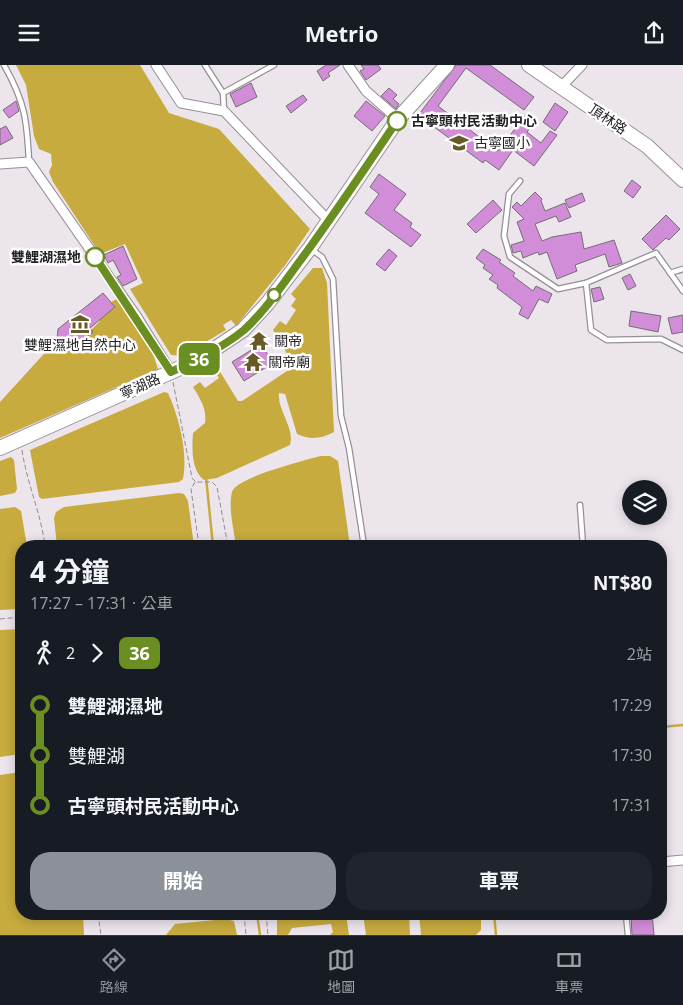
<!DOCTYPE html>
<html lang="zh-TW">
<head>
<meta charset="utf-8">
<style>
  :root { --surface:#171b24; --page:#20242c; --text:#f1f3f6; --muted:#9ea1a6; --line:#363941; --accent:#8c9099 }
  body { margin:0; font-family:"Open Sans","Noto Sans TC",sans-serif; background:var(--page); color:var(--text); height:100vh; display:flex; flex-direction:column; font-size:19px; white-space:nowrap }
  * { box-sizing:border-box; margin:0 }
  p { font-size:16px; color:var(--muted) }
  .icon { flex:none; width:28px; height:28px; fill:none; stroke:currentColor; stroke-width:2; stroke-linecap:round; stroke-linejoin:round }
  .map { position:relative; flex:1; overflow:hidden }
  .sheet { position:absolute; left:15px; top:475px; width:652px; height:380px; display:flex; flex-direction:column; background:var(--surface); border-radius:20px; box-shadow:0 2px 12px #0003 }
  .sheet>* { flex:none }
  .badge { padding:0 10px; border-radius:8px; font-size:18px; line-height:32px }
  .tools { position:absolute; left:622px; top:415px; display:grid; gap:10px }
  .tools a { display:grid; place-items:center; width:45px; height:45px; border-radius:50%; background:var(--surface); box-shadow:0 2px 12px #0003; font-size:25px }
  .map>.badge { position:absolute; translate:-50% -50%; box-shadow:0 0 0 2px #fff }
  .legs { display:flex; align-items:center; gap:8px; height:55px; padding:0 15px; font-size:16px }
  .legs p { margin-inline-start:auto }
  .head { display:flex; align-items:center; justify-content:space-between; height:85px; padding:0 15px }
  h1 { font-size:28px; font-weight:700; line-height:38px }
  .cta { display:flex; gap:10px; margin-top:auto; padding:10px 15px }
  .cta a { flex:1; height:58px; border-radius:20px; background:var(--accent); color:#fff; font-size:20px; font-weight:700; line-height:58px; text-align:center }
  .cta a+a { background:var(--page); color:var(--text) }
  ul { padding:0 15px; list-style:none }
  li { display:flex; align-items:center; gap:18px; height:50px; font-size:19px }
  li i { display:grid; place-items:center; width:8px; height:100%; margin:0 6px; background:currentColor }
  li i::after { content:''; width:12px; height:12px; margin:-6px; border:4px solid; border-radius:50%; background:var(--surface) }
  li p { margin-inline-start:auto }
  li:first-child i { background:linear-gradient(#0000 50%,currentColor 0) }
  li:last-child i { background:linear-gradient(currentColor 50%,#0000 0) }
  header { display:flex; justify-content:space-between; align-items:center; height:65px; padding:0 15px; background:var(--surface); font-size:22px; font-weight:700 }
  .dock { display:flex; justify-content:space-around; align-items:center; height:70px; border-top:1px solid var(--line); background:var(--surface); font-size:14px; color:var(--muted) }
  .dock a { display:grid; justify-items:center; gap:2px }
  .dock .selected { color:var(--accent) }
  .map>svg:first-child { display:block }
  .water { fill:#c7ab3e }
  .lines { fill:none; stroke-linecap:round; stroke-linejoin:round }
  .stream { stroke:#c7ab3e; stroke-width:2.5 }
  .building { fill:#d28dd8; stroke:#736e73 }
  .service-casing { stroke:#969096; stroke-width:7 }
  .minor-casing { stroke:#969096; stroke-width:11 }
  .secondary-casing { stroke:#969096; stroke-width:16 }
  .path { stroke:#918d91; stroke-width:1; stroke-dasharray:5 2.5; stroke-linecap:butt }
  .service { stroke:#fff; stroke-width:4.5 }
  .minor { stroke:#fff; stroke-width:9 }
  .secondary { stroke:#fff; stroke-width:14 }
  .line-1-casing { stroke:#fff; stroke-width:11 }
  .line-1 { stroke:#6b8e23; stroke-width:8 }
  .stop-1-dot { fill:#fff; stroke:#6b8e23; stroke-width:2.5 }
  .labels { text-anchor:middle; stroke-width:5; stroke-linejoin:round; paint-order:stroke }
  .street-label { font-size:14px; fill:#242224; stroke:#fff }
  .stop-label { font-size:14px; font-weight:bold; fill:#242224; stroke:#fff; text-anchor:start }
  .poi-label { font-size:14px; fill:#242224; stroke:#fff; text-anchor:start }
</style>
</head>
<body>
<header><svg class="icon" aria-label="menu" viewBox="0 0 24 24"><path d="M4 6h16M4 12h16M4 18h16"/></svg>Metrio<svg class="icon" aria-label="share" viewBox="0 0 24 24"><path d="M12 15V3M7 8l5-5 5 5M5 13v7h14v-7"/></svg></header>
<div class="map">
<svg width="683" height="870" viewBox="0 0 683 870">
  <rect width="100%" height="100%" fill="#ece5ec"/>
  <g class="water">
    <polygon points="16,0 140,0 169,48 219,64 310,164 286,199 236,261 231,255 223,260 226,265 182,291 171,290 130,224 143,218 125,179 100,189 53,117 49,107 52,100 51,89 39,84 34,71 26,20"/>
    <path d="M313,203H322L327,218L334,367C321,374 310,375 297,369L285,329L279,328C277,346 295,362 290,380L217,413L204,415C191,405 192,383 193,368L205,358C207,343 200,334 193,322L200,317L205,323L219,313L215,307L219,305L238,336H242L290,304L293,299L273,265L280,256L286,260L296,245L291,241L296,234L291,229Z"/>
    <polygon points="117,234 153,289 158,304 0,373 0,337 53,279 56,277 56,284 76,286 77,279 100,256 99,254 114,241 111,237"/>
    <path d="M164,327L168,328C179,352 188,388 183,414L179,417L42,434L39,432L30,385Z"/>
    <path d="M320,391H330L338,396L350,481H236C234,465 228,443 232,427C236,412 304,396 320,391Z"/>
    <polygon points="11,392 14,395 17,424 15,428 0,431 0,396"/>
    <polygon points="179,428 184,429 188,436 194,481 57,481 54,453 56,447 64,442"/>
    <polygon points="15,442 21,446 27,481 21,481 21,544 0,545 0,444"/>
    <polygon points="21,564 21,689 0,692 0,565"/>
    <polygon points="21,707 21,849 83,849 84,870 0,870 0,710"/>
    <polygon points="277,849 346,849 349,870 330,870 333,867 331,859 292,863 288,870 277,870"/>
    <polygon points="363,849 409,849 410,870 366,870"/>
    <polygon points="419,849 481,849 481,865 476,870 421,870"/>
    <polygon points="225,854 234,856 237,870 166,870 175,859"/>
  </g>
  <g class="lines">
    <g class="stream">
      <polyline points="206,412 213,481"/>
      <polyline points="661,662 683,660"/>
      <polyline points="257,849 260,870"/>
      <polyline points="494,849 496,870"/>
    </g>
  </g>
  <g class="building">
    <polygon points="326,0 340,0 328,8 330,11 323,16 317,6"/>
    <polygon points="361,0 378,0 381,4 366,15 360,6 364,4"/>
    <polygon points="456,0 490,0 534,32 524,45 466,3 438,41 498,86 527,48 536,55 527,67 541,78 550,66 557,70 534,101 513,85 499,105 485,95 483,98 430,59 432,56 420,48"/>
    <polygon points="251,18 257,32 236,42 230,29"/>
    <polygon points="389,23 397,30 393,34 399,39 396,44 381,31"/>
    <polygon points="303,30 307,35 291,48 286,41"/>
    <polygon points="16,36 19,46 9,53 3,45"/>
    <polygon points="366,36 385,51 372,66 354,51"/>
    <polygon points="555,38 568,47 555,66 543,57"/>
    <polygon points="6,61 13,73 0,80 0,64"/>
    <polygon points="379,109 406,129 394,145 412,158 410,162 421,170 411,182 365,148 379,129 370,122"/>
    <polygon points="632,115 641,122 633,133 624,126"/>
    <polygon points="535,127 542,134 541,136 545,146 565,138 571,152 559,157 556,151 535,159 542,176 552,172 581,167 584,184 614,175 622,198 609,202 605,189 575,200 577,206 557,214 547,187 539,190 538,187 523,193 521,186 513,188 511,180 524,176 517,157 524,154 512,142 517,137 521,141"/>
    <polygon points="582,128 585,136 569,143 565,135"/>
    <polygon points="493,135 502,145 476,168 467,159"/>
    <polygon points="666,150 680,164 669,175 666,173 653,185 642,174"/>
    <polygon points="123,181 137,214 123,221 117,212 121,210 113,195 108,198 104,190"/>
    <polygon points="389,184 397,191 385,206 376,199"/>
    <polygon points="483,184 501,195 499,197 515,208 513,211 533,226 536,221 552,229 548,238 539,234 528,254 519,249 522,242 497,223 498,220 489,214 493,210 483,203 485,200 476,193"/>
    <polygon points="630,209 636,221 628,225 622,213"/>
    <polygon points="600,222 604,234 594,237 591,224"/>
    <polygon points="103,228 115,242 90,263 93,267 77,279 76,286 56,284 58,264"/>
    <polygon points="631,246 661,251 658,267 629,261"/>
    <polygon points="683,250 683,267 672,269 668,253"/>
    <polygon points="261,279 273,298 244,316 232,297"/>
    <polygon points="631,849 652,849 654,870 632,870"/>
  </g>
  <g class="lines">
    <g class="service-casing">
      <g id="service">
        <path d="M4,0C25,37 27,55 29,97"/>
        <polyline points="205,0 223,28 224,46"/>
        <polyline points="223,28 274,0"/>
        <polyline points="520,116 509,129 504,171 510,192 558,224 586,218 591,265 607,275 661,274 683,285"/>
        <polyline points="311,184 322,192 333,214 341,351 349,383 364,481"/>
        <polyline points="670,208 683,204"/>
        <polyline points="586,218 656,188 683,226"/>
        <polyline points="580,440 583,481"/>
        <polyline points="626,849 628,870"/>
      </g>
    </g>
    <g class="minor-casing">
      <g id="minor">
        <polyline points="156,0 181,38 224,46 329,156"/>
        <polyline points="348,0 366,26 398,54"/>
        <polyline points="561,22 582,0"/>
        <polyline points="0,99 29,97 137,252 171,307"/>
        <polyline points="661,797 683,795"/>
      </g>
    </g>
    <g class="secondary-casing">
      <g id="secondary">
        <polyline points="529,0 647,81 683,115"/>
        <polyline points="0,383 198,295 243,265 267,239 310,183 398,54 447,0"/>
      </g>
    </g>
    <g class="path">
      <polyline points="173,317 192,413 196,417 212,417 217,422 228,481"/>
      <path d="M22,385C27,419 41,448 45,481"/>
      <polyline points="195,417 191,424 199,481"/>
      <polyline points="0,554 21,552"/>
      <polyline points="98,849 101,870"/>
      <polyline points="244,849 246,870"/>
      <polyline points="266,849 268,870"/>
    </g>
    <use href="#service" class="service"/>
    <use href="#minor" class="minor"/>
    <use href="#secondary" class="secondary"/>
  </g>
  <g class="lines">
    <g class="line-1-casing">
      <path id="line-1" d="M95,192L171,307C196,295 222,283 244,265C264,247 281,222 297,200C332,153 364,105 397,56"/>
    </g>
    <use href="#line-1" class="line-1"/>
  </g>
  <defs>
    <g id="school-bare" transform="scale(1.5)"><path d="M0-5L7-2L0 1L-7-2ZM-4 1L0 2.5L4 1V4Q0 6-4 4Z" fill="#675a27" stroke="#fff" stroke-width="2.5" paint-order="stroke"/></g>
    <g id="museum-bare" transform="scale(1.5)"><path d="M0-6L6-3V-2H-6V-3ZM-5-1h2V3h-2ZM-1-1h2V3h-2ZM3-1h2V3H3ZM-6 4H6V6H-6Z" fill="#675a27" stroke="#fff" stroke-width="2.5" paint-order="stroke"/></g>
    <g id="temple-bare" transform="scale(1.5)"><path d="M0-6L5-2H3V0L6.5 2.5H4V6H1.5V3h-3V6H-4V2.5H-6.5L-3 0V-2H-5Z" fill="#675a27" stroke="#fff" stroke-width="2.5" paint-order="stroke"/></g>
  </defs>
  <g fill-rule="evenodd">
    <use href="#school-bare" x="459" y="78"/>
    <use href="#museum-bare" x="80" y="259"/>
    <use href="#temple-bare" x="259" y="276"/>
    <use href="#temple-bare" x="253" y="297"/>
  </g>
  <g class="stop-1-dot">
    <circle cx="397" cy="56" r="9"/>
    <circle cx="95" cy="192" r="9"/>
    <circle cx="274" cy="230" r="6"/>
  </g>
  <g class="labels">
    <g class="street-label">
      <text transform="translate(608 54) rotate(34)" y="5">頂林路</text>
      <text transform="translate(140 321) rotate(-24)" y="5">寧湖路</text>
    </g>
    <g class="stop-label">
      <text x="411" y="61">古寧頭村民活動中心</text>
      <text x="81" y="197" text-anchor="end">雙鯉湖濕地</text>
    </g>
    <g class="poi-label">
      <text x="474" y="83">古寧國小</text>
      <text x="274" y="281">關帝</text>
      <text x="80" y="285" text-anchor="middle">雙鯉濕地自然中心</text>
      <text x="268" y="302">關帝廟</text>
    </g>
  </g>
</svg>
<div class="tools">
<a><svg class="icon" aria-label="layers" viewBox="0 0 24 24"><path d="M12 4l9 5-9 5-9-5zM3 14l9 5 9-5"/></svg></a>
</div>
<b class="badge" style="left:199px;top:294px;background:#6b8e23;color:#fff">36</b>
<section class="sheet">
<div class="head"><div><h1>4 分鐘</h1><p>17:27 – 17:31 · 公車</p></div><b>NT$80</b></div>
<div class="legs"><svg class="icon" aria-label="walk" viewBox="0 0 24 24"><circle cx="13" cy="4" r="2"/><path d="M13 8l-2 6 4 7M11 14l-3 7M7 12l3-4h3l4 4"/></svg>2<svg class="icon" aria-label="forward" viewBox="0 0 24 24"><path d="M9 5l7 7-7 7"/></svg><b class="badge" style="background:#6b8e23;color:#fff">36</b><p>2站</p></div>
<ul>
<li><i style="color:#6b8e23"></i><b>雙鯉湖濕地</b><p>17:29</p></li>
<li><i style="color:#6b8e23"></i><span>雙鯉湖</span><p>17:30</p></li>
<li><i style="color:#6b8e23"></i><b>古寧頭村民活動中心</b><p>17:31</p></li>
</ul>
<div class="cta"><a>開始</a><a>車票</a></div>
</section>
</div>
<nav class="dock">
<a class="selected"><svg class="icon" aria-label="directions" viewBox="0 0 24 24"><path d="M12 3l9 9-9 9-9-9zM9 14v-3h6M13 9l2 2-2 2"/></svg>路線</a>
<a><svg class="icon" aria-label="map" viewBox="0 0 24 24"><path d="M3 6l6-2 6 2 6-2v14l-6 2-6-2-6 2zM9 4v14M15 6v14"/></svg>地圖</a>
<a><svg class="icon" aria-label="tickets" viewBox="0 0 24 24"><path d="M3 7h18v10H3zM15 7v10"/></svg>車票</a>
</nav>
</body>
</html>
